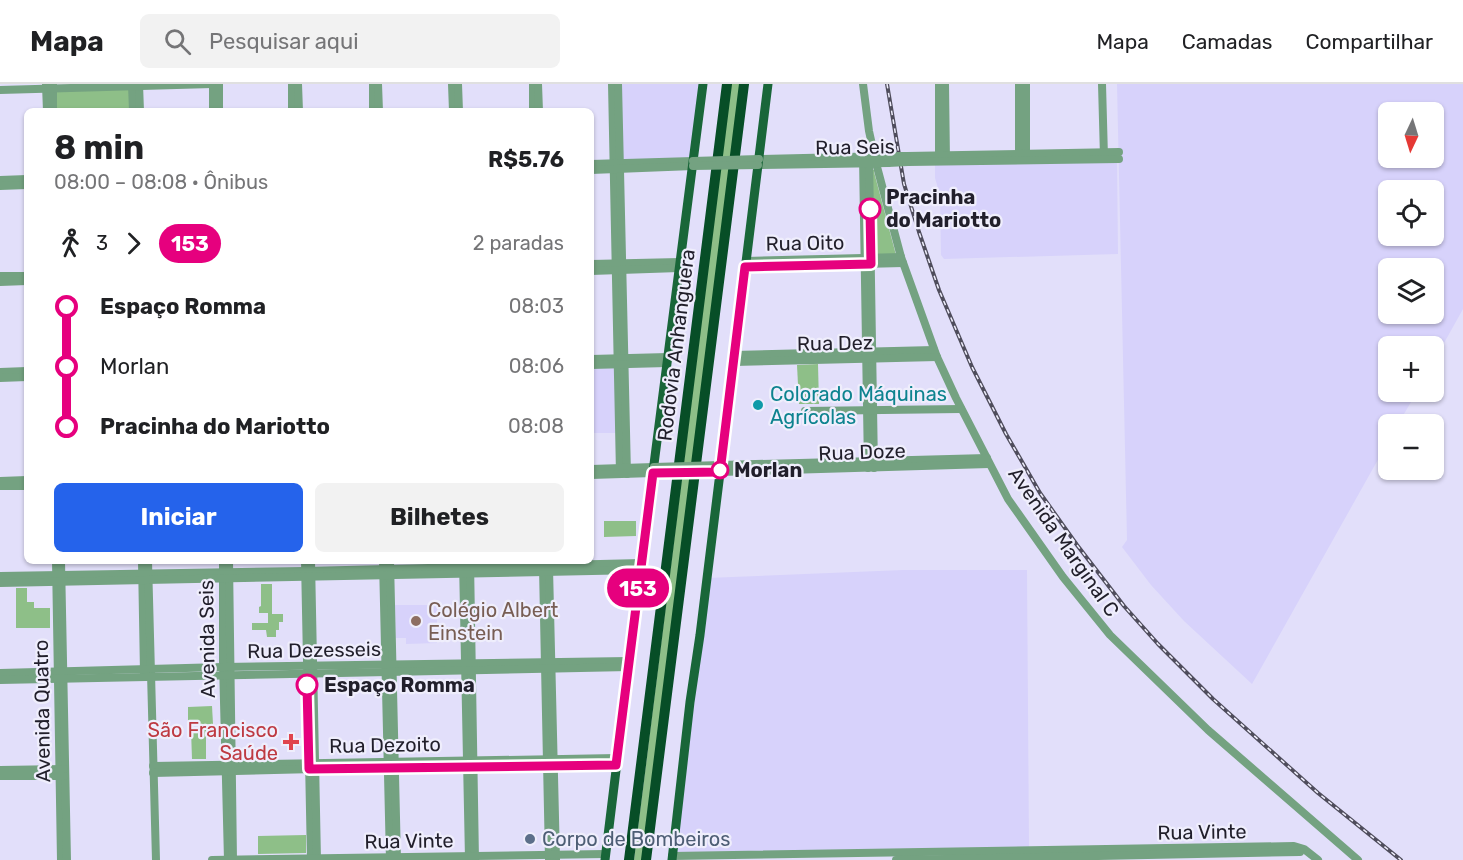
<!DOCTYPE html>
<html lang="pt">
<head>
<meta charset="utf-8">
<style>
  :root { --surface:#fff; --page:#f2f2f2; --text:#202124; --muted:#757577; --line:#e0e0e0; --accent:#2563eb }
  body { margin:0; font-family:Rubik,sans-serif; background:var(--page); color:var(--text); height:100vh; display:flex; flex-direction:column; font-size:22px; white-space:nowrap }
  * { box-sizing:border-box; margin:0 }
  p { font-size:20px; color:var(--muted) }
  .icon { flex:none; width:33px; height:33px; fill:none; stroke:currentColor; stroke-width:2; stroke-linecap:round; stroke-linejoin:round }
  .map { position:relative; flex:1; overflow:hidden }
  .side { position:absolute; left:24px; top:24px; width:570px; height:456px; display:flex; flex-direction:column; background:var(--surface); border-radius:9px; box-shadow:0 2px 4px #0004 }
  .side>* { flex:none }
  .badge { padding:0 12px; border-radius:20px; font-size:21px; line-height:39px }
  .needle { width:39px; rotate:184deg }
  .controls { position:absolute; left:1378px; top:18px; display:grid; gap:12px }
  .controls a { display:grid; place-items:center; width:66px; height:66px; border-radius:9px; background:var(--surface); box-shadow:0 2px 4px #0004; font-size:30px }
  .map>.badge { position:absolute; translate:-50% -50%; box-shadow:0 0 0 3px #fff }
  .legs { display:flex; align-items:center; gap:9px; height:66px; padding:0 30px; font-size:20px }
  .legs p { margin-inline-start:auto }
  .overview { display:flex; align-items:center; justify-content:space-between; height:102px; padding:0 30px }
  h1 { font-size:33px; font-weight:700; line-height:45px }
  .button { display:flex; gap:12px; margin-top:auto; padding:12px 30px }
  .button a { flex:1; height:69px; border-radius:9px; background:var(--accent); color:#fff; font-size:24px; font-weight:700; line-height:69px; text-align:center }
  .button a+a { background:var(--page); color:var(--text) }
  ul { padding:0 30px; list-style:none }
  li { display:flex; align-items:center; gap:21px; height:60px; font-size:22px }
  li i { display:grid; place-items:center; width:9px; height:100%; margin:0 8px; background:currentColor }
  li i::after { content:''; width:15px; height:15px; margin:-8px; border:4px solid; border-radius:50%; background:var(--surface) }
  li p { margin-inline-start:auto }
  li:first-child i { background:linear-gradient(#0000 50%,currentColor 0) }
  li:last-child i { background:linear-gradient(currentColor 50%,#0000 0) }
  header { display:flex; align-items:center; gap:36px; box-sizing:border-box; height:84px; padding:0 30px; background:var(--surface); border-bottom:2px solid var(--line) }
  header strong { font-size:28px }
  nav { display:flex; gap:33px; margin-inline-start:auto; font-size:21px }
  .search { width:420px; height:54px; background:var(--page); display:flex; align-items:center; gap:15px; box-sizing:border-box; padding:0 21px; border-radius:9px; color:var(--muted); font-size:22px }
  .map>svg:first-child { display:block }
  .built { fill:#d7d2fb; fill-rule:evenodd }
  .green { fill:#8ebf88 }
  .lines { fill:none; stroke-linecap:round; stroke-linejoin:round }
  .minor { stroke:#74a281; stroke-width:8 }
  .major { stroke:#196639; stroke-width:9 }
  .highway { stroke:#074e27; stroke-width:10 }
  .rail-casing { stroke:#4f4d5c; stroke-width:4 }
  .rail { stroke:#efeefc; stroke-width:1.5; stroke-dasharray:4.5; stroke-linecap:butt }
  .minor-bridge { stroke:#74a281; stroke-width:8 }
  .line-1-casing { stroke:#fff; stroke-width:14 }
  .line-1 { stroke:#e6007e; stroke-width:9 }
  .stop-1-dot { fill:#fff; stroke:#e6007e; stroke-width:3 }
  .culture-dot { fill:#0f9aa8; stroke:#efeefc; stroke-width:2 }
  .education-dot { fill:#8d6e63; stroke:#efeefc; stroke-width:2 }
  .health-dot { fill:#e0444e; stroke:#efeefc; stroke-width:2 }
  .service-dot { fill:#5c6f8a; stroke:#efeefc; stroke-width:2 }
  .labels { text-anchor:middle; stroke-width:4.5; stroke-linejoin:round; paint-order:stroke }
  .street-label { font-size:20px; fill:#211f2b; stroke:#efeefc }
  .stop-label { font-size:20px; font-weight:bold; fill:#211f2b; stroke:#efeefc; text-anchor:start }
  .culture-label { font-size:20px; fill:#0d838f; stroke:#efeefc; text-anchor:start }
  .education-label { font-size:20px; fill:#785e54; stroke:#efeefc; text-anchor:start }
  .health-label { font-size:20px; fill:#be3a42; stroke:#efeefc; text-anchor:end }
  .service-label { font-size:20px; fill:#4e5e75; stroke:#efeefc; text-anchor:start }
</style>
</head>
<body>
<header>
<strong>Mapa</strong>
<div class="search"><svg class="icon" aria-label="search" viewBox="0 0 24 24"><circle cx="10" cy="10" r="6"/><path d="M15 15l6 6"/></svg>Pesquisar aqui</div>
<nav><a>Mapa</a><a>Camadas</a><a>Compartilhar</a></nav>
</header>
<div class="map">
<svg width="1463" height="776" viewBox="0 0 1463 776">
  <rect width="100%" height="100%" fill="#e2dffa"/>
  <g class="built">
    <polygon points="619,0 703,0 693,77 620,79"/>
    <path d="M1117,0H1463V225L1434,277V262H1389V308H1417L1398,340H1389V356L1252,600L1184,537L1151,501L1122,463L1127,456ZM1389,28H1434V74H1389ZM1389,106H1434V152H1389ZM1389,184H1434V230H1389Z"/>
    <polygon points="1117,75 1118,170 944,175 941,171 940,111 935,94 935,78"/>
    <polygon points="618,280 619,349 591,349 591,281"/>
    <polygon points="903,486 1027,486 1029,764 673,771 707,494"/>
    <polygon points="395,521 437,521 437,559 406,560 406,554 396,554"/>
  </g>
  <g class="green">
    <polygon points="731,0 740,0 643,776 634,776"/>
    <polygon points="132,2 133,27 53,27 53,5"/>
    <polygon points="872,86 874,86 874,88 896,171 872,172"/>
    <polygon points="818,280 819,320 799,320 797,281"/>
    <polygon points="604,437 636,437 636,452 604,453"/>
    <polygon points="261,500 272,500 272,530 283,530 283,538 279,538 279,546 276,546 276,553 267,553 266,546 252,546 252,539 268,539 268,529 259,529 259,523 261,522"/>
    <polygon points="16,504 27,504 27,518 34,518 34,524 50,524 50,544 16,544"/>
    <polygon points="212,622 213,640 188,641 188,623"/>
    <polygon points="206,645 206,675 192,675 191,646"/>
    <polygon points="306,751 306,769 258,770 258,752"/>
  </g>
  <g class="lines">
    <g class="minor">
      <polyline points="132,0 133,27"/>
      <polyline points="139,0 140,27"/>
      <polyline points="213,0 213,27"/>
      <polyline points="219,0 219,27"/>
      <polyline points="292,0 292,27"/>
      <polyline points="298,0 299,27"/>
      <polyline points="373,0 373,27"/>
      <polyline points="378,0 379,27"/>
      <polyline points="452,0 453,27"/>
      <polyline points="458,0 459,27"/>
      <polyline points="533,0 533,27"/>
      <polyline points="538,0 539,27"/>
      <polyline points="612,0 620,390"/>
      <polyline points="618,0 627,390"/>
      <polyline points="863,0 869,47 876,79 901,173 937,273 956,314 1008,415 1063,493 1110,551 1208,646 1358,776"/>
      <polyline points="945,0 946,76"/>
      <polyline points="1019,0 1019,73"/>
      <polyline points="1026,0 1026,75"/>
      <polyline points="1102,0 1104,73"/>
      <polyline points="46,1 47,27"/>
      <polyline points="53,1 53,27"/>
      <polyline points="0,6 212,0"/>
      <polyline points="907,72 1119,68"/>
      <polyline points="863,73 868,384"/>
      <polyline points="869,73 874,384"/>
      <polyline points="759,75 887,72"/>
      <polyline points="939,76 939,0"/>
      <polyline points="908,78 1119,75"/>
      <polyline points="591,80 693,77"/>
      <polyline points="758,81 888,79"/>
      <polyline points="591,86 693,82"/>
      <polyline points="0,96 27,95"/>
      <polyline points="0,102 27,101"/>
      <polyline points="746,177 901,173"/>
      <polyline points="591,180 680,178"/>
      <polyline points="745,183 903,179"/>
      <polyline points="591,187 679,184"/>
      <polyline points="0,192 27,192"/>
      <polyline points="0,198 27,197"/>
      <polyline points="734,271 934,266"/>
      <polyline points="591,275 668,273"/>
      <polyline points="734,278 937,273"/>
      <polyline points="591,281 667,279"/>
      <polyline points="0,288 27,287"/>
      <polyline points="0,294 27,293"/>
      <polyline points="805,327 961,325"/>
      <polyline points="721,381 987,374"/>
      <polyline points="591,385 654,383"/>
      <polyline points="720,388 989,380"/>
      <polyline points="591,391 653,389"/>
      <polyline points="0,397 27,396"/>
      <polyline points="0,402 27,402"/>
      <polyline points="56,477 61,776"/>
      <polyline points="61,477 67,776"/>
      <polyline points="142,477 144,589"/>
      <polyline points="148,477 156,776"/>
      <polyline points="223,477 223,578 228,776"/>
      <polyline points="229,477 233,776"/>
      <polyline points="305,477 311,776"/>
      <polyline points="311,477 317,776"/>
      <polyline points="383,477 390,776"/>
      <polyline points="390,477 397,776"/>
      <polyline points="463,477 469,775"/>
      <polyline points="470,477 475,776"/>
      <polyline points="543,484 549,775"/>
      <polyline points="549,484 556,775"/>
      <polyline points="0,492 305,487 641,479"/>
      <polyline points="0,499 640,486"/>
      <polyline points="0,589 223,583 629,577"/>
      <polyline points="0,596 629,583"/>
      <polyline points="153,682 617,674"/>
      <polyline points="0,686 64,685"/>
      <polyline points="153,689 315,685 616,681"/>
      <polyline points="0,692 64,692"/>
      <polyline points="672,772 1294,762 1304,765 1318,776"/>
      <polyline points="212,776 605,770"/>
      <polyline points="896,776 1300,768"/>
    </g>
    <g class="major">
      <polyline points="605,776 645,450 703,0"/>
      <polyline points="672,776 690,618 700,551 768,0"/>
    </g>
    <g class="highway">
      <polyline points="629,776 727,0"/>
      <polyline points="646,776 744,0"/>
    </g>
    <g class="rail-casing">
      <polyline id="rail" points="887,0 904,100 919,148 939,206 972,283 1006,350 1040,409 1077,461 1124,522 1158,560 1213,615 1318,709 1401,776"/>
    </g>
    <use href="#rail" class="rail"/>
    <g class="minor-bridge">
      <polyline points="887,72 907,72"/>
      <polyline points="693,77 759,75"/>
      <polyline points="888,79 908,78"/>
      <polyline points="693,82 758,81"/>
      <polyline points="654,383 721,381"/>
      <polyline points="653,389 720,388"/>
    </g>
  </g>
  <g class="lines">
    <g class="line-1-casing">
      <polyline id="line-1" points="307,601 309,685 616,681 653,389 720,388 745,183 871,180 870,125"/>
    </g>
    <use href="#line-1" class="line-1"/>
  </g>
  <g class="stop-1-dot">
    <circle cx="870" cy="125" r="10"/>
    <circle cx="720" cy="386" r="8"/>
    <circle cx="307" cy="601" r="10"/>
  </g>
  <circle class="culture-dot" cx="758" cy="321" r="6"/>
  <circle class="education-dot" cx="416" cy="537" r="6"/>
  <path class="health-dot" d="M288 649h6v6h6v6h-6v6h-6v-6h-6v-6h6z"/>
  <circle class="service-dot" cx="530" cy="755" r="6"/>
  <g class="labels">
    <g class="street-label">
      <text transform="translate(855 63) rotate(-1)" y="7">Rua Seis</text>
      <text transform="translate(805 159) rotate(-1)" y="7">Rua Oito</text>
      <text transform="translate(835 259) rotate(-1)" y="7">Rua Dez</text>
      <text transform="translate(676 261) rotate(-83)" y="7">Rodovia Anhanguera</text>
      <text transform="translate(862 368) rotate(-2)" y="7">Rua Doze</text>
      <text transform="translate(1064 458) rotate(55)" y="7">Avenida Marginal C</text>
      <text transform="translate(207 555) rotate(-91)" y="7">Avenida Seis</text>
      <text transform="translate(314 566) rotate(-1)" y="7">Rua Dezesseis</text>
      <text transform="translate(42 627) rotate(-91)" y="7">Avenida Quatro</text>
      <text transform="translate(385 661) rotate(-1)" y="7">Rua Dezoito</text>
      <text transform="translate(1202 748) rotate(-1)" y="7">Rua Vinte</text>
      <text transform="translate(409 757) rotate(-1)" y="7">Rua Vinte</text>
    </g>
    <g class="stop-label">
      <text x="886" y="120">Pracinha<tspan x="886" dy="23">do Mariotto</tspan></text>
      <text x="734" y="393">Morlan</text>
      <text x="324" y="608">Espaço Romma</text>
    </g>
    <g class="culture-label">
      <text x="770" y="317">Colorado Máquinas<tspan x="770" dy="23">Agrícolas</tspan></text>
    </g>
    <g class="education-label">
      <text x="428" y="533">Colégio Albert<tspan x="428" dy="23">Einstein</tspan></text>
    </g>
    <g class="health-label">
      <text x="278" y="653">São Francisco<tspan x="278" dy="23">Saúde</tspan></text>
    </g>
    <g class="service-label">
      <text x="542" y="762">Corpo de Bombeiros</text>
    </g>
  </g>
</svg>
<div class="controls">
<a><svg class="needle" viewBox="-14 -14 28 28"><path d="M0-13l5 13h-10z" fill="#e53935"/><path d="M0 13l5-13h-10z" fill="#757577"/></svg></a>
<a><svg class="icon" aria-label="locate" viewBox="0 0 24 24"><circle cx="12" cy="12" r="6"/><path d="M12 2v4M12 18v4M2 12h4M18 12h4"/></svg></a>
<a><svg class="icon" aria-label="layers" viewBox="0 0 24 24"><path d="M12 4l9 5-9 5-9-5zM3 14l9 5 9-5"/></svg></a>
<a>+</a>
<a>−</a>
</div>
<b class="badge" style="left:638px;top:504px;background:#e6007e;color:#fff">153</b>
<section class="side">
<div class="overview"><div><h1>8 min</h1><p>08:00 – 08:08 · Ônibus</p></div><b>R$5.76</b></div>
<div class="legs"><svg class="icon" aria-label="walk" viewBox="0 0 24 24"><circle cx="13" cy="4" r="2"/><path d="M13 8l-2 6 4 7M11 14l-3 7M7 12l3-4h3l4 4"/></svg>3<svg class="icon" aria-label="forward" viewBox="0 0 24 24"><path d="M9 5l7 7-7 7"/></svg><b class="badge" style="background:#e6007e;color:#fff">153</b><p>2 paradas</p></div>
<ul>
<li><i style="color:#e6007e"></i><b>Espaço Romma</b><p>08:03</p></li>
<li><i style="color:#e6007e"></i><span>Morlan</span><p>08:06</p></li>
<li><i style="color:#e6007e"></i><b>Pracinha do Mariotto</b><p>08:08</p></li>
</ul>
<div class="button"><a>Iniciar</a><a>Bilhetes</a></div>
</section>
</div>
</body>
</html>
